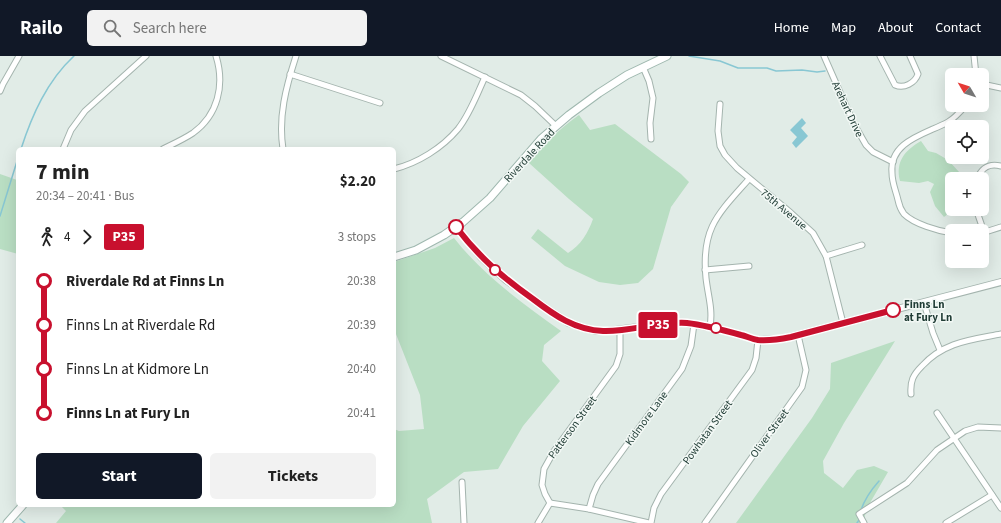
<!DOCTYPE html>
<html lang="en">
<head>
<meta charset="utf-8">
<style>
  :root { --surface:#fff; --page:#f2f2f2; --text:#222; --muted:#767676; --accent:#111827 }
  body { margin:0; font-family:"Source Sans 3",sans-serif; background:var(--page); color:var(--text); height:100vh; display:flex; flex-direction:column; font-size:15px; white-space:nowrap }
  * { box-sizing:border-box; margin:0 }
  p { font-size:13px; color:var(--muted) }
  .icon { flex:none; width:22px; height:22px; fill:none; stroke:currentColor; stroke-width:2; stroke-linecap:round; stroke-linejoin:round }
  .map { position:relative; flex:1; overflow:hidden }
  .details { position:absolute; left:16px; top:91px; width:380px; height:360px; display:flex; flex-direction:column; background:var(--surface); border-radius:6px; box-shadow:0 4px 16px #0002 }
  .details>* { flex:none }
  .badge { padding:0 8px; border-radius:3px; font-size:14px; line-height:26px }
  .needle { width:26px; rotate:309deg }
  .fabs { position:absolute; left:945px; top:12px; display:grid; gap:8px }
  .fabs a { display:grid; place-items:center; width:44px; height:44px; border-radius:6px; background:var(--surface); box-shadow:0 4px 16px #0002; font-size:20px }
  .map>.badge { position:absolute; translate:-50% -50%; box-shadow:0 0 0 2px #fff }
  .legs { display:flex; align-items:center; gap:6px; height:44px; padding:0 20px; font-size:13px }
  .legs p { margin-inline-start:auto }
  .summary { display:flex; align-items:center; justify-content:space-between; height:68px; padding:0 20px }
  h1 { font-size:22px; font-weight:700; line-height:30px }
  .action { display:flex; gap:8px; margin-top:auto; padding:8px 20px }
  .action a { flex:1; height:46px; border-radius:6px; background:var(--accent); color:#fff; font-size:16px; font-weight:700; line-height:46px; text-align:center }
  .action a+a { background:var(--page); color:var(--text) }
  ul { padding:0 20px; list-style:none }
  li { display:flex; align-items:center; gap:14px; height:44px; font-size:15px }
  li i { display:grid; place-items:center; width:6px; height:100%; margin:0 5px; background:currentColor }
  li i::after { content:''; width:10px; height:10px; margin:-5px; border:3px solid; border-radius:50%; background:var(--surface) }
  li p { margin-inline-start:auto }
  li:first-child i { background:linear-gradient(#0000 50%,currentColor 0) }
  li:last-child i { background:linear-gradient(currentColor 50%,#0000 0) }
  header { display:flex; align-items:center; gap:24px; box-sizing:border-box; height:56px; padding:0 20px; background:var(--accent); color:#fff }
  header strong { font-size:19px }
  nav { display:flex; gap:22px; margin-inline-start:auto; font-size:14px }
  .search { width:280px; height:36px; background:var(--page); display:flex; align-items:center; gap:10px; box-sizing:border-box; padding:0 14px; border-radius:6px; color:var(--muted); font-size:15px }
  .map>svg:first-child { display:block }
  .green { fill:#b9dec3 }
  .water { fill:#88c7d3 }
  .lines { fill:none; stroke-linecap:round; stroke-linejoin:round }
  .stream { stroke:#88c7d3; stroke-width:1.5 }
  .minor-casing { stroke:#a4b4ae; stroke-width:7 }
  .tertiary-casing { stroke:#a4b4ae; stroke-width:8 }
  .secondary-casing { stroke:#9fb8af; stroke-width:9 }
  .minor { stroke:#fff; stroke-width:5 }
  .tertiary { stroke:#fff; stroke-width:6 }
  .secondary { stroke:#fff; stroke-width:7 }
  .line-1-casing { stroke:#fff; stroke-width:9 }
  .line-1 { stroke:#c8102e; stroke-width:6 }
  .stop-1-dot { fill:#fff; stroke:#c8102e; stroke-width:2 }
  .labels { text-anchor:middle; stroke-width:3; stroke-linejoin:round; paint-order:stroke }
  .street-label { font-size:11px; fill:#213d36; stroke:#f2f8f5 }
  .stop-label { font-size:11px; font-weight:bold; fill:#213d36; stroke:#f2f8f5; text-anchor:start }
</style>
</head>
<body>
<header>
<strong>Railo</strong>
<div class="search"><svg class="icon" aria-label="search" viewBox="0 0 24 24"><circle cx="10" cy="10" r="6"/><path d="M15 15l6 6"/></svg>Search here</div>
<nav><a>Home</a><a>Map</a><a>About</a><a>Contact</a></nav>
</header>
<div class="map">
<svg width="1001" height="467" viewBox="0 0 1001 467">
  <rect width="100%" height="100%" fill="#e1ece7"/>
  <g class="green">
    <path d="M579,59L590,74L615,68L681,118L689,126L671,151L653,213L638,227L620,229L599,226L565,210L531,182L538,173L568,197C581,189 588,177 593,163L569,143L529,107C545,87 558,74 579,59Z"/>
    <path d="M921,85L928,95L936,97L948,104L960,117L963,123H952V153H954L944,161L935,150L930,136L934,128L928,125L919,127L900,125C895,106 905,94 921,85Z"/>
    <polygon points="0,118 17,124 18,122 18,198 0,193"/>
    <path d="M454,182C483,219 523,248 561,275L544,289L542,305L560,325L523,370L498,413L464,416L427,443L432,467H56L66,455L60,449H394V373L399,375L424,373L420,339L394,273V206L435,192Z"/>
    <polygon points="895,285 844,367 823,405 824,417 843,432 857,414 874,410 888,416 867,452 863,467 736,467 812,362 830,333 831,307"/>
  </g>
  <polygon class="water" points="802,62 806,67 801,72 808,80 796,92 792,87 797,81 790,74"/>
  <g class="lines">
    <g class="stream">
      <polyline points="689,0 720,5 738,12 767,12 776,15 802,14 817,16 825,15"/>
      <path d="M21,93C32,59 47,25 74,0"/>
      <polyline points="0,160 18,102"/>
      <path d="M861,454C865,442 871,434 879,425"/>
      <polyline points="20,463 25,467"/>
      <polyline points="857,467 859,464"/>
    </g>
    <g class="minor-casing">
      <g id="minor">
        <polyline points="441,0 521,39 535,50 556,70"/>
        <polyline points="824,0 854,68 866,89 873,96 893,106"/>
        <path d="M880,0L895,29C904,33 915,27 918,18L910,0"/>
        <polyline points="974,0 976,19"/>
        <polyline points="643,11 649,25 653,42 650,67 651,83"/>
        <polyline points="290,18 380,47"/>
        <polyline points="982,28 1001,32"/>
        <polyline points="0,35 3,28 19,0"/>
        <polyline points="720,48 718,75 720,90 725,99 737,112 791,157 813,177 826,200 843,267"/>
        <polyline points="63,93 71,74 85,55 146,0"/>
        <path d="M163,93C173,88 184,83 193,77C218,59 225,29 216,0"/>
        <path d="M283,93C278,61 286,31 296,0"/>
        <path d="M394,113C418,107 442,92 458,73C470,58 477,38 485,21"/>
        <path d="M977,123C982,111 989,107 1001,110"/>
        <polyline points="976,153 984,176"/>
        <path d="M952,177C938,175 914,168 904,158C901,154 899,149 898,144C896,135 892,127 892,117C889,85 926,78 948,66C955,62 961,55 966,49"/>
        <polyline points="982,177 1001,171"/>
        <polyline points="826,200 862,189"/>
        <polyline points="705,214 749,210"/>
        <polyline points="924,247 933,277 940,294"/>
        <path d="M710,271C713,253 708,240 706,222C701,172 718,158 749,123"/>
        <path d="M911,338C910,325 913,319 922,310C944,286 970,284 1001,278"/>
        <polyline points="937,357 1001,452"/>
        <polyline points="462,426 464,467"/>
        <polyline points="550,447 545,438 542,429 544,413 554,395 616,310 620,298 620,274"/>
        <polyline points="550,447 589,453 649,467"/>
        <polyline points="589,453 593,439 598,428 682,313 691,290 694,268"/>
        <polyline points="538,467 550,447"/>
        <polyline points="651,467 654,452 661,438 752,314 756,302 758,284"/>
        <polyline points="705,467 802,331 806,314 798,279"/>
        <polyline points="864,467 859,458 907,427 937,394 965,375 978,371 1001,372"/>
        <polyline points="946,467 992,439"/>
      </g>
    </g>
    <g class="tertiary-casing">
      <polyline id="tertiary" points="456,171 481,201 506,224 553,257 569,267 581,271 596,275 608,275 670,267 686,267 720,273 758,284 782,283 1001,226"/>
    </g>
    <g class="secondary-casing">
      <g id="secondary">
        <polyline points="394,201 416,194 444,179 463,166 490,142 541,83 569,59 599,37 627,19 667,0"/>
        <polyline points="7,467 23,449"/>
      </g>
    </g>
    <use href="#minor" class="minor"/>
    <use href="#tertiary" class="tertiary"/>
    <use href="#secondary" class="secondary"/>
  </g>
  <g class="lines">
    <g class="line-1-casing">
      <path id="line-1" d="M456,171C479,201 502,221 533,243C554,259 575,274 603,275C631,276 659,265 687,267C705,269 723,274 741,279C746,280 752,283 758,284C769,285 781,283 791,281L893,254"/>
    </g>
    <use href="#line-1" class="line-1"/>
  </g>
  <g class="stop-1-dot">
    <circle cx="456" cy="171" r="7"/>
    <circle cx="495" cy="214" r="5"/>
    <circle cx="893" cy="254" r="7"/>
    <circle cx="716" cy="272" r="5"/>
  </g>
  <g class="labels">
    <g class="street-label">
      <text transform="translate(848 53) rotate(65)" y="4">Arehart Drive</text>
      <text transform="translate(529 99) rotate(-47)" y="4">Riverdale Road</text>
      <text transform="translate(784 153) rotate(40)" y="4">75th Avenue</text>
      <text transform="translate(646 362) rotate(-54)" y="4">Kidmore Lane</text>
      <text transform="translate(572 371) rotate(-54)" y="4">Patterson Street</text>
      <text transform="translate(707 376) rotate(-54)" y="4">Powhatan Street</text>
      <text transform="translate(769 377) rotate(-54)" y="4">Oliver Street</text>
    </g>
    <g class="stop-label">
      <text x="904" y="252">Finns Ln<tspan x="904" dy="13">at Fury Ln</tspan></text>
    </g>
  </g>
</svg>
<div class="fabs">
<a><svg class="needle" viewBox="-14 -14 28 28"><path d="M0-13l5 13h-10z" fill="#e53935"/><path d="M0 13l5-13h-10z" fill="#767676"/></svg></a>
<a><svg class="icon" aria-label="locate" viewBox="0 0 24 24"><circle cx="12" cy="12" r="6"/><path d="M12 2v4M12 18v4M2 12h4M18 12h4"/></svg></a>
<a>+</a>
<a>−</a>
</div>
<b class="badge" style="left:658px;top:269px;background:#c8102e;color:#fff">P35</b>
<section class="details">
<div class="summary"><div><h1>7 min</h1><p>20:34 – 20:41 · Bus</p></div><b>$2.20</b></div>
<div class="legs"><svg class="icon" aria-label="walk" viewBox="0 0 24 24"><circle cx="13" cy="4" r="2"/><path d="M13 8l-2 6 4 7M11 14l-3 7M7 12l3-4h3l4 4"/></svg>4<svg class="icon" aria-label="forward" viewBox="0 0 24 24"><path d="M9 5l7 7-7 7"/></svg><b class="badge" style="background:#c8102e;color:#fff">P35</b><p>3 stops</p></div>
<ul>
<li><i style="color:#c8102e"></i><b>Riverdale Rd at Finns Ln</b><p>20:38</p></li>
<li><i style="color:#c8102e"></i><span>Finns Ln at Riverdale Rd</span><p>20:39</p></li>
<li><i style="color:#c8102e"></i><span>Finns Ln at Kidmore Ln</span><p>20:40</p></li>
<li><i style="color:#c8102e"></i><b>Finns Ln at Fury Ln</b><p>20:41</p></li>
</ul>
<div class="action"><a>Start</a><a>Tickets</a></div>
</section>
</div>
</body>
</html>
